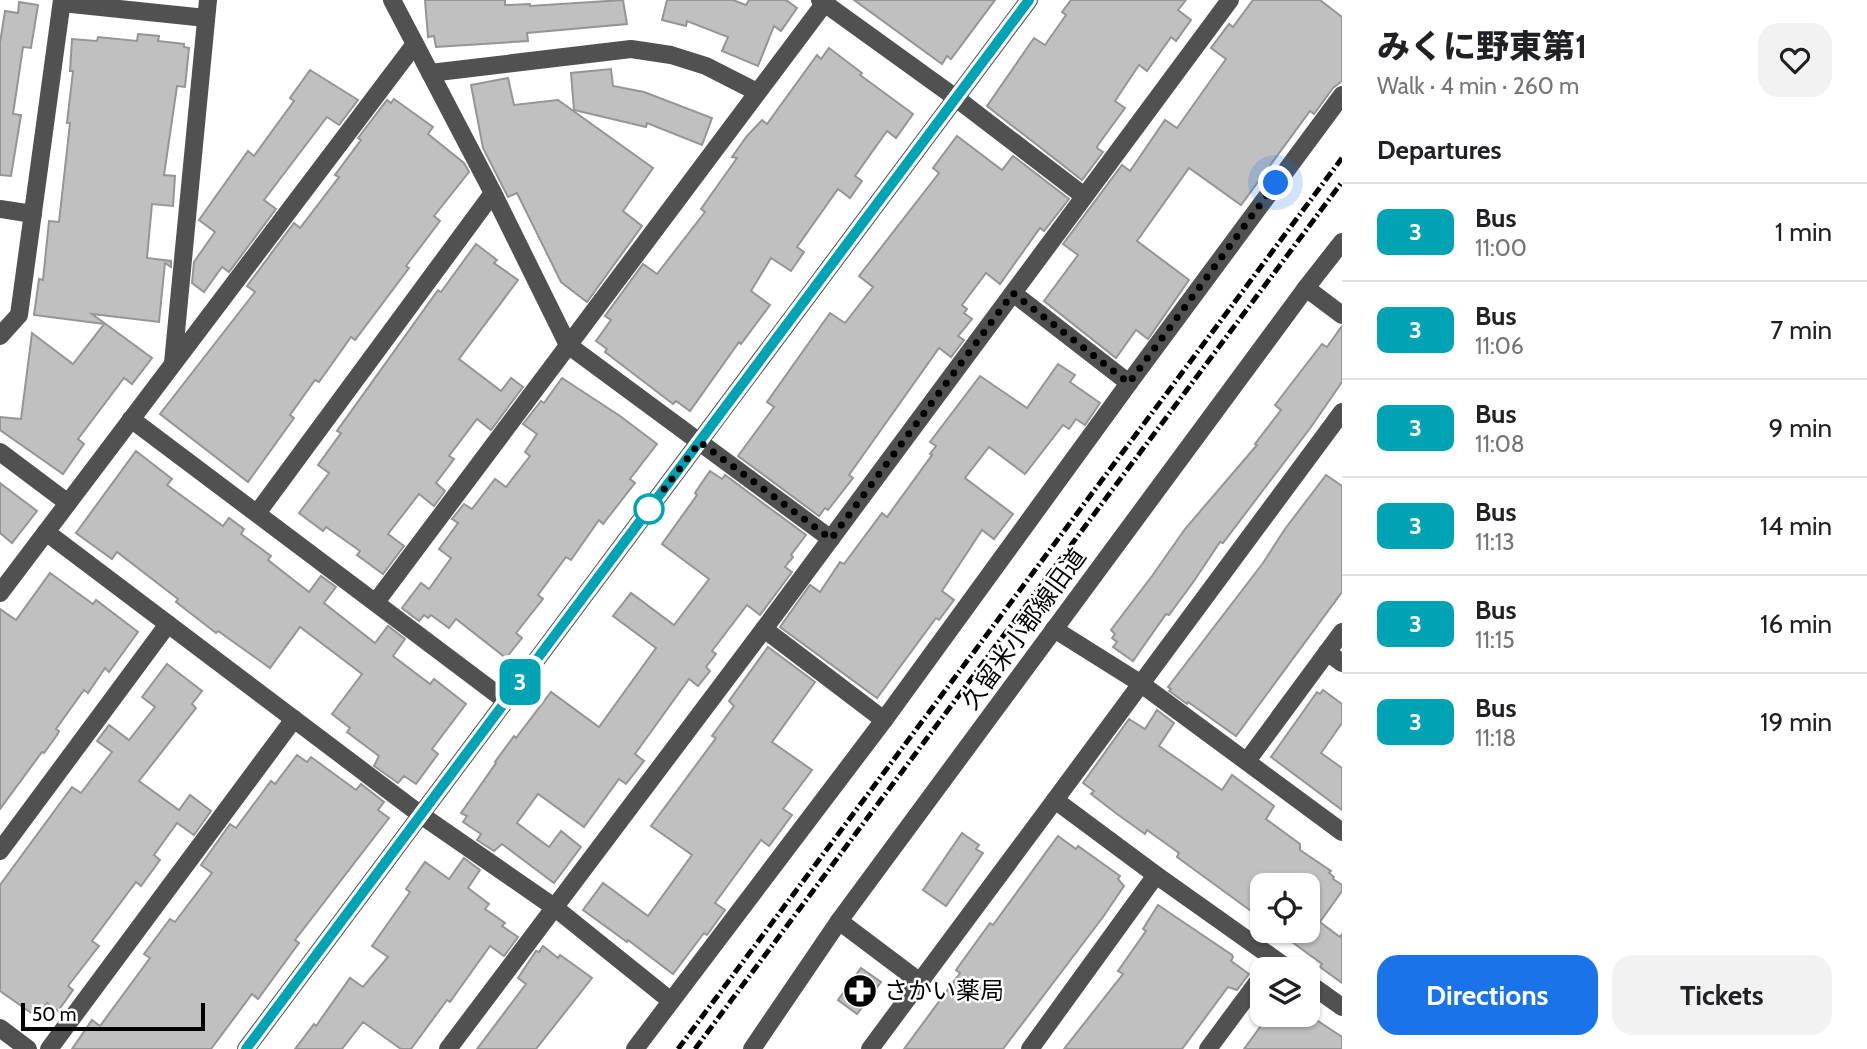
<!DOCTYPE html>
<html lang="en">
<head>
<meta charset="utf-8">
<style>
  :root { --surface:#fff; --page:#f2f2f2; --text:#202124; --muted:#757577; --line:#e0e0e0; --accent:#1a73e8 }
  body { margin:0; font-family:Cabin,"Noto Sans JP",sans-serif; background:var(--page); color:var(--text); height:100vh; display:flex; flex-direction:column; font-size:26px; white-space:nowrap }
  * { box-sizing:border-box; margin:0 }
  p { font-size:23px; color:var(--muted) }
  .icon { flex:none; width:38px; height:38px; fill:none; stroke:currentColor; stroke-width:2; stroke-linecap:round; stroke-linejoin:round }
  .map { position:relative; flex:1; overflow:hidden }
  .sheet { display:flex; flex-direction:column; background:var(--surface); width:525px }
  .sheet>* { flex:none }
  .badge { padding:0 14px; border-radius:10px; font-size:24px; line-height:46px }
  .controls { position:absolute; left:1250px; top:873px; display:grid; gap:14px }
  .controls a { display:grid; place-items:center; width:70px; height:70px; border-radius:14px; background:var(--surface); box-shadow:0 2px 5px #0004; font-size:35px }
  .scale { position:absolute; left:21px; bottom:18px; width:184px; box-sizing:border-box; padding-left:7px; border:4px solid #000; border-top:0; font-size:19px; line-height:24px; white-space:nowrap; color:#000; -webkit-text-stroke:5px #fff; paint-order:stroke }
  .you { position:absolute; width:35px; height:35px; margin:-18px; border:5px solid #fff; border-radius:50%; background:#1a73e8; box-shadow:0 0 0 10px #1a73e833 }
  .map>.badge { position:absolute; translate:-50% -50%; box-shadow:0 0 0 4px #fff }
  h2 { padding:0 35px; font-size:26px; line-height:63px }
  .round { display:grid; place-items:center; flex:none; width:74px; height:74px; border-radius:21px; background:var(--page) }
  .headline { display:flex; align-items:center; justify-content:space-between; height:119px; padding:0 35px }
  h1 { font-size:33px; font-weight:800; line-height:52px }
  .button { display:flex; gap:14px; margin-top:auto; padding:14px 35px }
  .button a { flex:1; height:80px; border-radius:21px; background:var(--accent); color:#fff; font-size:28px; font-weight:800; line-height:80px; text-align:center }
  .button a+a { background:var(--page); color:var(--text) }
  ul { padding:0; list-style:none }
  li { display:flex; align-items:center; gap:21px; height:98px; padding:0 35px; border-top:2px solid var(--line) }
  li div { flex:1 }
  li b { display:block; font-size:26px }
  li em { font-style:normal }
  li .badge { min-width:77px; font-weight:700; text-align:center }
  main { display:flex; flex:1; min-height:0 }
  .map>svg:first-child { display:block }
  .building { fill:#c0c0c0; stroke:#959595; stroke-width:2 }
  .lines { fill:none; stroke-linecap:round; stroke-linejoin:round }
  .minor { stroke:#515151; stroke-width:18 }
  .rail { stroke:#000; stroke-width:5; stroke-dasharray:10 3.5 2 3.5; stroke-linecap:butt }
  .line-casing { stroke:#fff; stroke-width:16 }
  .line { stroke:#00a3b4; stroke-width:10 }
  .walk { stroke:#000; stroke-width:7; stroke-dasharray:0 12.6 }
  .stop-dot { fill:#fff; stroke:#00a3b4; stroke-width:3.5 }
  .labels { text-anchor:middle; stroke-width:5; stroke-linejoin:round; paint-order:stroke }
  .street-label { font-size:24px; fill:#000; stroke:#fff }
  .poi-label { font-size:24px; fill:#000; stroke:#fff; text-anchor:start }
</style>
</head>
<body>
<main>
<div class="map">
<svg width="1342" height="1049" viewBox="0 0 1342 1049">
  <rect width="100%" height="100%" fill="#fff"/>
  <g class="building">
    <polygon points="425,0 505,0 505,5 530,4 530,6 623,0 627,24 527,33 528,41 436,47 434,36 428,37"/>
    <polygon points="667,0 733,0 746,5 749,0 786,0 797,8 781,31 774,26 758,66 722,51 728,37 687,21 686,26 662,20"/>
    <polygon points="854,0 995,0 951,59 947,56 942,64"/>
    <polygon points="1071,0 1186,0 1178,10 1191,20 1176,41 1171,37 1147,71 1139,65 1115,101 1125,108 1098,145 1097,148 1103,152 1082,180 987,106 1034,38 1045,45 1066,15 1062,12"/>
    <polygon points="1253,0 1320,0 1342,17 1342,81 1333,88 1314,114 1310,111 1241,205 1189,168 1137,241 1189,280 1148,339 1136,330 1116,358 1044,301 1078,255 1063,244 1122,165 1130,171 1165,120 1177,128 1226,59 1211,48 1229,24 1233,27"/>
    <polygon points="19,2 38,5 31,48 23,47 13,114 21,115 11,176 0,175 0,43 5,11 18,13"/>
    <polygon points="138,34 159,36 158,41 184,44 184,47 189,48 185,87 177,86 164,175 175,176 173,206 152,204 147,258 171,261 171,267 165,263 159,322 92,314 152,358 132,384 124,378 78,439 84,444 63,474 0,430 0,417 21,419 32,333 73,364 104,324 34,315 39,279 43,280 49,221 59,222 70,123 67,123 73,71 70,71 72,39 97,41 98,37 137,41"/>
    <polygon points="829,48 862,73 860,75 913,114 896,138 887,131 855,176 862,181 850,198 838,189 797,247 804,252 791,271 771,258 751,291 770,305 741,344 739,342 690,411 676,401 673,404 605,352 607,349 596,341 611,320 605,316 643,264 657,274 705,212 701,209 737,158 732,157 747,136 762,120 767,124 817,55 821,59"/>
    <polygon points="611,69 613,86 644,92 712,118 702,145 647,123 646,127 574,110 571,73"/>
    <polygon points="310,70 358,100 339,125 327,117 264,200 276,209 229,272 222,267 204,292 192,283 194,262 215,232 199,220 248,151 254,156 294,101 290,98"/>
    <polygon points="508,78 514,105 558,100 653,168 623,211 642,226 587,302 561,282 517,193 508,197 483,148 471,85"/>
    <polygon points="394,99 433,127 428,134 464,163 469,172 434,216 440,221 406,266 409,268 355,340 351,337 319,382 315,380 290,415 294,418 248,482 160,414 255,292 247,286 294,223 300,228 339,177 335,175 361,140 358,138 387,100 391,103"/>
    <polygon points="957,136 1002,170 1013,156 1069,199 1044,231 1040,228 1000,284 986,273 962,305 967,309 964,313 972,319 958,336 964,340 951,357 939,348 849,475 853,478 828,510 825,508 819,516 738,456 774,407 767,402 830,313 845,323 873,287 859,276 939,173 933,168"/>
    <polygon points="476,244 497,260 494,263 518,280 459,359 501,391 511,378 523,387 491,430 477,419 449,456 454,459 436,483 445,491 434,506 419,494 388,534 404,546 383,574 357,555 360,551 326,527 323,531 299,513 329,473 318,465 341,433 337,431 438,290 441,292"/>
    <polygon points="1342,326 1342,382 1311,427 1223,543 1220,542 1194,581 1169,615 1166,614 1133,661 1113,647 1117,642 1112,638 1115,634 1111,630 1152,576 1185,529 1257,445 1255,444 1281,410 1275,405 1298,375 1322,344 1327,347"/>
    <polygon points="1058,364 1075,375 1070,382 1100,403 1085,425 1076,419 1069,429 1063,425 1025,474 989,447 965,478 1013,514 994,539 982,530 942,591 954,600 939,620 936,618 877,698 780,627 810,585 820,592 840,562 844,564 882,513 887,517 932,455 930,454 936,446 930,442 980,376 1027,408"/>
    <polygon points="562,378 620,416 657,444 630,479 635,483 603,524 599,520 571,560 566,557 538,595 543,599 516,633 522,638 506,658 456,619 449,628 431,615 428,618 424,615 419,621 402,608 421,583 429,589 451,558 439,549 458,523 452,519 464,504 472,509 495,479 506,487 530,456 525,452 537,434 523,424 541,401 544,403"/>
    <polygon points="136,451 172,479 167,485 223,526 229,518 244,529 241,534 271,556 268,560 309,592 321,576 336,587 324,603 375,643 388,626 405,639 393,656 430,684 434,679 466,704 432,749 438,754 416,784 404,776 398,783 374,766 379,756 347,732 350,728 332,714 362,674 300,627 270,668 218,631 216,633 176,602 178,599 117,552 112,559 76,533"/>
    <polygon points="710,471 722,479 725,475 806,535 791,555 793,557 785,567 792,572 760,615 747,605 712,651 716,654 706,667 710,671 698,686 689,679 635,754 644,761 626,784 619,779 584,827 538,794 517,823 549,847 561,831 581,847 554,883 502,844 494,851 477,840 481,834 463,822 467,816 461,813 496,763 495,762 514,736 516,738 551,692 599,727 656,648 613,616 631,593 674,625 709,579 662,544 697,495 695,493"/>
    <polygon points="1326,475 1342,486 1342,592 1236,736 1188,702 1187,704 1169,691 1171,689 1168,687 1263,563 1285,529"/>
    <polygon points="0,483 37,511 12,543 0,533"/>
    <polygon points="50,573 93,604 96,600 138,632 109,672 105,668 88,693 84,690 56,729 59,731 57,735 44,753 42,752 0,809 0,609 16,620"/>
    <polygon points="768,647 815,682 772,742 812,770 783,809 792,815 769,846 761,840 715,903 725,910 707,935 704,933 673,974 628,940 627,942 583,910 603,883 648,916 692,855 651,826 716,738 712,736 734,706 729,701"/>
    <polygon points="167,664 202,691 192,704 196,708 139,781 179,810 190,795 211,811 194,835 177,823 154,855 160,860 141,886 136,882 92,941 99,946 68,986 73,990 58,1011 47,1003 37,1017 0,991 0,885 72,787 81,793 112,752 97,741 109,725 129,740 155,707 142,697"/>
    <polygon points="1323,690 1342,704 1342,723 1321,753 1342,768 1342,810 1271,757 1317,692 1320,694"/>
    <polygon points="1157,710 1174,723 1159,746 1222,790 1232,775 1274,806 1266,819 1300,844 1300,850 1331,871 1329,873 1334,877 1333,879 1342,885 1342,891 1320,922 1340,937 1342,934 1342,983 1320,967 1322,964 1277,931 1307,931 1307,886 1262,886 1262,919 1177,857 1179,853 1147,830 1145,834 1117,814 1091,794 1094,791 1083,783 1129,719 1145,729"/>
    <polygon points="297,755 307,762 311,757 356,790 361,784 384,802 378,810 389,818 295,940 299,943 258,999 252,994 211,1049 72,1049 92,1020 100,1026 150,958 144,954 170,919 175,922 212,873 201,865 230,824 236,828 271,781 275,784"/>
    <polygon points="962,833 979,845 976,849 983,853 946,906 923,890"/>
    <polygon points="1058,836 1076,849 1078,846 1120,876 1118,879 1124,886 1103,917 1003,1049 904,1049 960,973 956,970 990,923 993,925"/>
    <polygon points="464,858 480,870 468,888 489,904 485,909 505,923 502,926 518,937 504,956 490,946 450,1002 447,1000 411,1049 401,1049 363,1022 342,1049 295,1049 314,1024 316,1026 350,978 363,987 388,957 372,946 410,892 406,889 425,862 449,879"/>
    <polygon points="1158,905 1232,955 1233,957 1231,961 1249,974 1237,990 1228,987 1182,1049 1064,1049 1123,974 1118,971 1146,931 1143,929"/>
    <polygon points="543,946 558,958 560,955 592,978 536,1049 477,1049 526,984 518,978 536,951 539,952"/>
    <polygon points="861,968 881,982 857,1014 838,1000"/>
    <polygon points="1269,1015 1309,1015 1342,1037 1342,1049 1244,1049"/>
  </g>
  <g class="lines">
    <g class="minor">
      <polyline points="392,0 493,193 568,345 831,539"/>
      <polyline points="820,0 956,98 1084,196"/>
      <polyline points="62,3 206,18"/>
      <polyline points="430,73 631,49 671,55 706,66 757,92"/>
      <polyline points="0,209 33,214"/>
      <polyline points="1306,288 1342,315"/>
      <polyline points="1013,293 1129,383"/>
      <polyline points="0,336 19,315 62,0"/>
      <polyline points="173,363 208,0"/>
      <polyline points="131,419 506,701"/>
      <polyline points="0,452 68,503"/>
      <polyline points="258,512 493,193"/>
      <polyline points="46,532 421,815 554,907 671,1001"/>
      <polyline points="0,593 415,44"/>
      <polyline points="376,602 827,0"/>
      <polyline points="764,629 884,720"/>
      <polyline points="1054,629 1140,683 1342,832"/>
      <polyline points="1327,652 1342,663"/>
      <polyline points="1247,761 1342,632"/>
      <polyline points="1055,800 1342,412"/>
      <polyline points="0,851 168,624"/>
      <polyline points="839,921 920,982"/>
      <polyline points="1307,982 1342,1007"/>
      <polyline points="0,1028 28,1049"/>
      <polyline points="49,1049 294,719"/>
      <polyline points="246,1049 1029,0"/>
      <polyline points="448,1049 764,629 1230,0"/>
      <polyline points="635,1049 884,720 1129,383 1342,95"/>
      <polyline points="752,1049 839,921 1306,288 1342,242"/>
      <polyline points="870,1049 1055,800 1156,875 1290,970"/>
      <polyline points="1030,1049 1156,875"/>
      <polyline points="1208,1049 1262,976"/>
    </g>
    <g class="rail">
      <polyline points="678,1049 1342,158"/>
      <polyline points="695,1049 1342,182"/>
    </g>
  </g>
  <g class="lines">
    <g class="line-casing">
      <polyline id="line" points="246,1049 1029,0"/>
    </g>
    <use href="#line" class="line"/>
    <polyline class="walk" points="649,509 700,442 831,539 1013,293 1129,383 1276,183"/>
  </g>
  <defs>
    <g id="pharmacy-disc" transform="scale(1.75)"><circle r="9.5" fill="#000" stroke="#fff"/><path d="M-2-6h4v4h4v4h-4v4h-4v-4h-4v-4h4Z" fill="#fff"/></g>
  </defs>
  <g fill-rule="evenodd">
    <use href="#pharmacy-disc" x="860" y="991"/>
  </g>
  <circle class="stop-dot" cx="649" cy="509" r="14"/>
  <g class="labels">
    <g class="street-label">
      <text transform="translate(1024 629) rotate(-54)" y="8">久留米小郡線旧道</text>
    </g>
    <g class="poi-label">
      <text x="884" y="999">さかい薬局</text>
    </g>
  </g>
</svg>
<div class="controls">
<a><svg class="icon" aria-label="locate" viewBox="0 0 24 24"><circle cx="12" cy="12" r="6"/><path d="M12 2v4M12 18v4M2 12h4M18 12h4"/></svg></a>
<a><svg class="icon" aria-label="layers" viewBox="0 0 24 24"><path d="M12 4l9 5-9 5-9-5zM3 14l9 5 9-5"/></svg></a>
</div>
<div class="scale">50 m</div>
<div class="you" style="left:1276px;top:183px"></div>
<b class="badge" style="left:520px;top:682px;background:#00a3b4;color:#fff">3</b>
</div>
<section class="sheet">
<div class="headline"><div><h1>みくに野東第1</h1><p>Walk · 4 min · 260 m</p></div><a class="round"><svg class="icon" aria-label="heart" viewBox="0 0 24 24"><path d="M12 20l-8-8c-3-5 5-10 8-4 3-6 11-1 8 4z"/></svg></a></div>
<h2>Departures</h2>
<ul>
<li><span class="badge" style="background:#00a3b4;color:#fff">3</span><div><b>Bus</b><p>11:00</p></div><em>1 min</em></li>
<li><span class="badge" style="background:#00a3b4;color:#fff">3</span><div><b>Bus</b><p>11:06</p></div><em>7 min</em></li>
<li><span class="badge" style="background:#00a3b4;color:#fff">3</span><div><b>Bus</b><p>11:08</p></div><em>9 min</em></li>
<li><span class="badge" style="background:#00a3b4;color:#fff">3</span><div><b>Bus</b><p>11:13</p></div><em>14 min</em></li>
<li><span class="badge" style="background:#00a3b4;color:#fff">3</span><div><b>Bus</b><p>11:15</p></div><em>16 min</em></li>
<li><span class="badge" style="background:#00a3b4;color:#fff">3</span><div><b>Bus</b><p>11:18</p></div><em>19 min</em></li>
</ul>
<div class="button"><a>Directions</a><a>Tickets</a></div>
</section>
</main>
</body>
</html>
